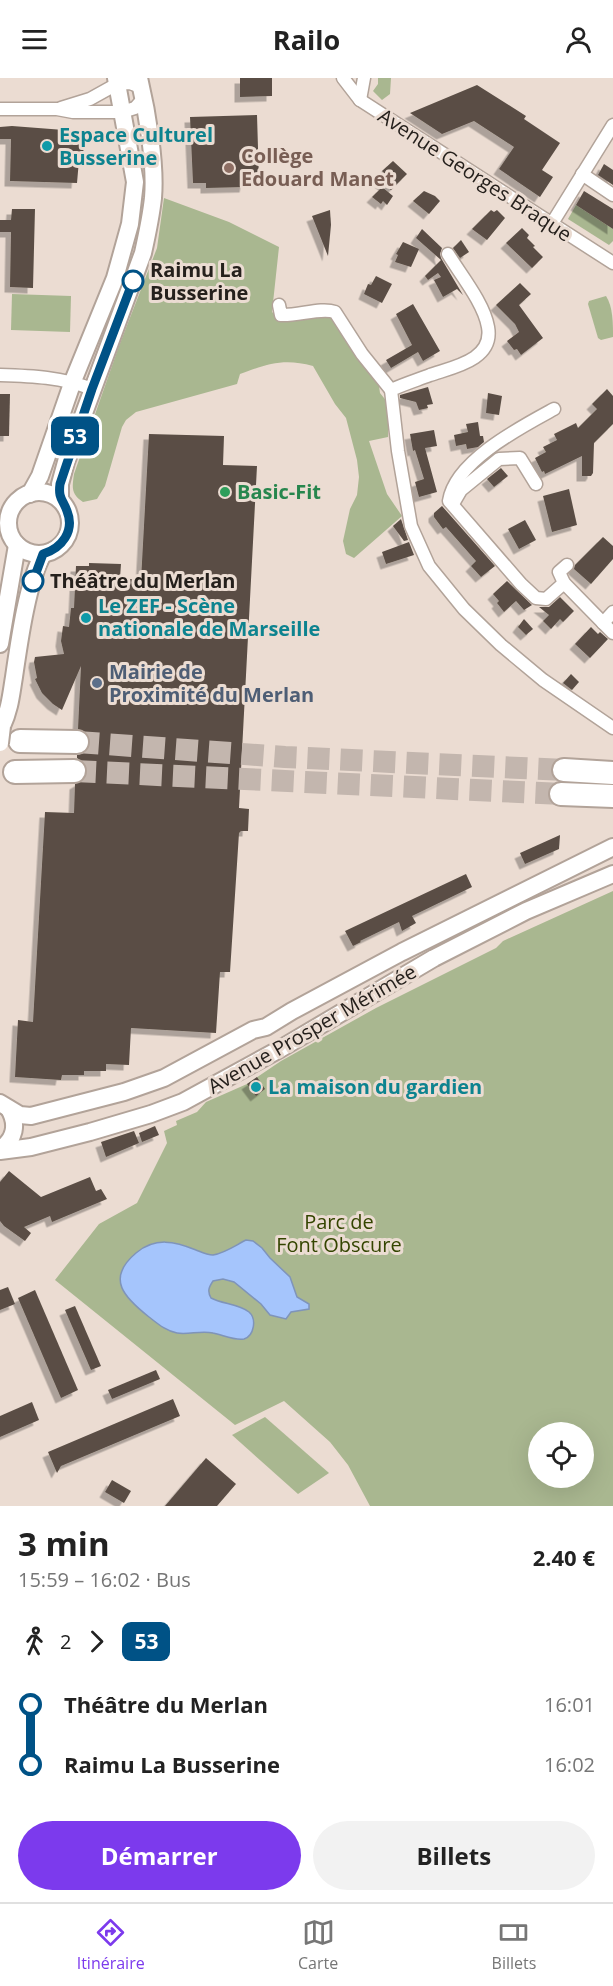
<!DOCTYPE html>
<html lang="fr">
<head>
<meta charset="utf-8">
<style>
  :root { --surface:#fff; --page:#f2f2f2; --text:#222; --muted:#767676; --line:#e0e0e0; --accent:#7c3aed }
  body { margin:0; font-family:"Open Sans",sans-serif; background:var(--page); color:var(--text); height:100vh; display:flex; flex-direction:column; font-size:22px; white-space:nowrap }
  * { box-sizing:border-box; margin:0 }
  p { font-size:20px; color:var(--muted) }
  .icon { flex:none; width:33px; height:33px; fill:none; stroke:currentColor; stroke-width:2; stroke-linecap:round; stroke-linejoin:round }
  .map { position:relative; height:1428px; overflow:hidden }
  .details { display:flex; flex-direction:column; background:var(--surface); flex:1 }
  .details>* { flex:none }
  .badge { padding:0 12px; border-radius:9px; font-size:21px; line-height:39px }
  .fabs { position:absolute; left:528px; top:1344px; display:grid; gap:12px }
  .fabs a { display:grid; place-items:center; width:66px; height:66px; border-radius:50%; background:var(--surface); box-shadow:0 6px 24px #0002; font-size:30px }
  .map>.badge { position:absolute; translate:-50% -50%; box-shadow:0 0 0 3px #fff }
  .legs { display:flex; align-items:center; gap:9px; height:66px; padding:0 18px; font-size:20px }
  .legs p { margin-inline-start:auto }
  .overview { display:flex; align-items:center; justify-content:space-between; height:102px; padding:0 18px }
  h1 { font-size:33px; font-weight:700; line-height:45px }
  .cta { display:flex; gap:12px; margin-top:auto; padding:12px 18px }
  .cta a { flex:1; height:69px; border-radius:36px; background:var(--accent); color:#fff; font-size:24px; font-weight:700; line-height:69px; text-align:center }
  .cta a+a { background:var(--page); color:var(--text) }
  ul { padding:0 18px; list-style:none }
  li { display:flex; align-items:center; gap:21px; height:60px; font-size:22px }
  li i { display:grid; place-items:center; width:9px; height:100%; margin:0 8px; background:currentColor }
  li i::after { content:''; width:15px; height:15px; margin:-8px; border:4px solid; border-radius:50%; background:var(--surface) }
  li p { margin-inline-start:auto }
  li:first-child i { background:linear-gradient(#0000 50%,currentColor 0) }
  li:last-child i { background:linear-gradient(currentColor 50%,#0000 0) }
  header { display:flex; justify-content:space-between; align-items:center; height:78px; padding:0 18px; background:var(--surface); font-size:27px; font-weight:700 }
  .tab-bar { display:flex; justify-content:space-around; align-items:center; height:84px; border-top:2px solid var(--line); background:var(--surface); font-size:16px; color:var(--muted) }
  .tab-bar a { display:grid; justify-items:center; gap:3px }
  .tab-bar .on { color:var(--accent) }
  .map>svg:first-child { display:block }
  .green { fill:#a9b790; fill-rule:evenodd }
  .water { fill:#a5c5fc; stroke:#7f94b9; stroke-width:1.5 }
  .building { fill:#5a4e45; filter:url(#shadow) }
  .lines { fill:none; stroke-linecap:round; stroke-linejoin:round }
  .motorway-tunnel { stroke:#c3b6ae; stroke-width:22; stroke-dasharray:22 11; stroke-linecap:butt }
  .minor-casing { stroke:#b2a399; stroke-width:15 }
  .tertiary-casing { stroke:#b2a399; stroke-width:20 }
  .motorway-casing { stroke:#b2a399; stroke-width:26 }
  .minor { stroke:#fff; stroke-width:12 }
  .tertiary { stroke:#fff; stroke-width:16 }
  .motorway { stroke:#fff; stroke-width:22 }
  .tertiary-bridge-casing { stroke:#b2a399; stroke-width:20; stroke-linecap:butt }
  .tertiary-bridge { stroke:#fff; stroke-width:16 }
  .line-1-casing { stroke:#fff; stroke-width:14 }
  .line-1 { stroke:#005286; stroke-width:9 }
  .culture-dot { fill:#0f9aa8; stroke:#ebdcd2; stroke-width:2 }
  .education-dot { fill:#8d6e63; stroke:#ebdcd2; stroke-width:2 }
  .stop-1-dot { fill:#fff; stroke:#005286; stroke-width:3 }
  .leisure-dot { fill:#2e9e5b; stroke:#ebdcd2; stroke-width:2 }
  .service-dot { fill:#5c6f8a; stroke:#ebdcd2; stroke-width:2 }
  .labels { text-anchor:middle; stroke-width:6; stroke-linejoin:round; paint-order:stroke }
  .culture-label { font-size:20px; font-weight:bold; fill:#0d838f; stroke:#ebdcd2; text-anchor:start }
  .education-label { font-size:20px; font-weight:bold; fill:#785e54; stroke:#ebdcd2; text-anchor:start }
  .street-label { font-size:20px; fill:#25201c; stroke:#ebdcd2 }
  .stop-label { font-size:20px; font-weight:bold; fill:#25201c; stroke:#ebdcd2; text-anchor:start }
  .leisure-label { font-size:20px; font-weight:bold; fill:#27864d; stroke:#ebdcd2; text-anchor:start }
  .service-label { font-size:20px; font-weight:bold; fill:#4e5e75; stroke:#ebdcd2; text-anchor:start }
  .park-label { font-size:20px; fill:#344500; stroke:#ebdcd2 }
</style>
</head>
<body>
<header><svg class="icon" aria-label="menu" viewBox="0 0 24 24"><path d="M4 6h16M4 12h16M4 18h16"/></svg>Railo<svg class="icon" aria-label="person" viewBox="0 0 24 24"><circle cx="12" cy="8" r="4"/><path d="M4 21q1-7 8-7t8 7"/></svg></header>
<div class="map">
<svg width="613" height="1428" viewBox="0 0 613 1428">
  <defs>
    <filter id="shadow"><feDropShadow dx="-5.5" dy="5.5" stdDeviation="0" flood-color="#0004"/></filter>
  </defs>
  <rect width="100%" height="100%" fill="#ebdcd2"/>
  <g class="green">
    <polygon points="378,0 391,0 390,16 382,22 373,13 378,6"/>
    <path d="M164,120L229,144L279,169L272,234L281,242L313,238H330L338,245L359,282L379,308L380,315L388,325V359L369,363L387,416L402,438L354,480L346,476L343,463L350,431L357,417L359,399L357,382L346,340L335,326L313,288C284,280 267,286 240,296L237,306L136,334L126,342L122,349L105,408L97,421L83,424C71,416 72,410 74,396L119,268L157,170Z"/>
    <polygon points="576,127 613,151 613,163 609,167 568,141"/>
    <polygon points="12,216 71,218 70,254 11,252"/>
    <path d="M606,218C613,229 613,245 613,259L601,262L598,260L588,226L589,223Z"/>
    <path d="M613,813V1428H370L348,1387L330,1364L284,1323L235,1347L55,1202L99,1146L137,1125L167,1065L164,1053L177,1047L176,1043L197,1034L206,1024L247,1006L281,983L376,930L496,870L503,863ZM538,1354H584V1400H538Z"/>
    <polygon points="265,1339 329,1395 298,1416 232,1357"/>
  </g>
  <path class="water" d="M246,1162L253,1163L262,1170L270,1180L290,1199L297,1219L309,1226V1231L291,1234L286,1241L270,1237L261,1226L234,1204L223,1201L213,1203C209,1209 207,1213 211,1220C222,1226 239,1226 249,1234C257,1241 254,1258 244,1261C235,1263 223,1257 213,1255C201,1252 189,1257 177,1255C166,1253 158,1246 149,1239C125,1220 105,1201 136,1175C155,1159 175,1163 196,1172C201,1174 207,1177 213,1177C225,1175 236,1167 246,1162Z"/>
  <g class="building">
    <polygon points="240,0 272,0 272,18 240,19"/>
    <polygon points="477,7 526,38 524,41 560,65 542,92 553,99 540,119 499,91 514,69 474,43 442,56 410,35"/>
    <polygon points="257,37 259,103 246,104 245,109 206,110 206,105 193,105 190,39"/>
    <polygon points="12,48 77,53 77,57 84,58 83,83 79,82 77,105 10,103 11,61 0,61 0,49"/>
    <polygon points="393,83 407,96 391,112 380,104 386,97 382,93"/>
    <polygon points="604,86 613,92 613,107 598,97"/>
    <polygon points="382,109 393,118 387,127 383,123 381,126 372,119"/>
    <polygon points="424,113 435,118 440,123 429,136 413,123"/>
    <polygon points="584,113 613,131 613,151 576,127"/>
    <polygon points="12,131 35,131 33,210 10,209 11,154 0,154 0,142 11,142"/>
    <polygon points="330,132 331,147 328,178 312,138"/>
    <polygon points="491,132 494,134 497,132 505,140 487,162 472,151"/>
    <polygon points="522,150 529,157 527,160 535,168 533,169 543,179 532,190 506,165"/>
    <polygon points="422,151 442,170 440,176 441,180 463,217 457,211 443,219 434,202 441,199 438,195 428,202 425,198 441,182 416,160"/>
    <polygon points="461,162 469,174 460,180 453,170"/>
    <polygon points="403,164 419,171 411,189 395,184 398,177 396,176"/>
    <polygon points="376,198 392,206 382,225 364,216 368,206 371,207"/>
    <polygon points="520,205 531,216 519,227 543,260 521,277 517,271 514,272 507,263 519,254 515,246 496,227"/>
    <polygon points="413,226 440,273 423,283 418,274 391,290 386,282 412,267 396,236"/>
    <polygon points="428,309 433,326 427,327 428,330 419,332 416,324 400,320 400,317"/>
    <polygon points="607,311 613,318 613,346 594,365 593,395 591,398 582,398 582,378 545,396 544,393 542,394 535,380 546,374 543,369 557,362 554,356 576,345 578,350 597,331 592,326"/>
    <polygon points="488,315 502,318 499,337 486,335"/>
    <polygon points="0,316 10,316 9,358 0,358"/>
    <polygon points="478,344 480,358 483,358 484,364 478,369 467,371 466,366 456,368 454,357 468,354 466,346"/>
    <polygon points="434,352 437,368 425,370 437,414 419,419 415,404 424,401 415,372 413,373 410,356"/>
    <polygon points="149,356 224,358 223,387 257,388 239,730 249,731 248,753 241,753 239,755 230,894 220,894 216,955 131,950 129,987 106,986 106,993 84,993 84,997 62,997 61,1002 15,999 18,942 33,944 45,734 74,735 75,706 85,700 87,693 85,686 77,680 77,677 84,675 88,671 90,665 88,657 78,651 81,588 62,632 53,626 42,615 35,601 37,600 34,584 35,579 64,576 61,563 63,548 69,549 71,530 74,530 76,488 89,488 89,485 121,486 120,500 141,502"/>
    <polygon points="501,390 508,398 494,409 487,401"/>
    <polygon points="569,411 577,447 552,454 543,418"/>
    <polygon points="442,428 495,488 481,499 471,488 476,483 446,449 443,451 434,439 434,435"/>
    <polygon points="401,441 408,462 404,463 393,448"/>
    <polygon points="525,442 536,462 519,471 508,451"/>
    <polygon points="603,459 613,468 613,481 591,506 574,491 575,487"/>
    <polygon points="409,464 414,477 386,486 382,474"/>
    <polygon points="507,503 532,527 524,532 516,523 504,534 497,525 499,523 493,516"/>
    <polygon points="560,519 574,533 563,544 560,541 551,551 543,543 549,537 539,529 549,529"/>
    <polygon points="524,541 533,551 526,557 518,549"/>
    <polygon points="591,549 598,556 600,554 608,561 590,580 575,566"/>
    <polygon points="571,596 579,604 572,612 563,605"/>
    <polygon points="560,757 559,771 525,786 520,775"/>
    <polygon points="466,796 472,809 412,838 416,845 402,853 399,844 360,863 361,864 353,868 345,853"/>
    <polygon points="257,999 265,1011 256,1018 247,1006"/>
    <polygon points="155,1048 159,1057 142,1064 139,1055"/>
    <polygon points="134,1053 139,1065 106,1079 101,1064"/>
    <polygon points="9,1093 41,1119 90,1099 96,1113 101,1111 107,1121 52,1144 50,1138 24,1149 31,1155 25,1163 4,1148 0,1143 0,1104"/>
    <polygon points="8,1209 15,1226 0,1232 0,1212"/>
    <polygon points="35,1212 78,1312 61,1320 18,1220"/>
    <polygon points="75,1228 101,1288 91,1292 65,1232"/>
    <polygon points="156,1292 160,1301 112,1321 108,1312"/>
    <polygon points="173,1321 180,1338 61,1388 57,1395 48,1374"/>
    <polygon points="32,1324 39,1342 0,1359 0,1338"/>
    <polygon points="206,1380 236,1406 217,1428 165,1428"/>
    <polygon points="112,1402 131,1413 124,1425 105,1414"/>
  </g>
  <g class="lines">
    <g class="motorway-tunnel">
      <polyline points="77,664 285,679 564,692"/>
      <polyline points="74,693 561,716"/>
    </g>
    <g class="minor-casing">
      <g id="minor">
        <polyline points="343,0 360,22 613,185"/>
        <polyline points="360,22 364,0"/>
        <polyline points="61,30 90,21 117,6 130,5 141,9"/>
        <polyline points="0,31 57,31 73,34 122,34 135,30 143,21"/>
        <polyline points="582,96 613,117"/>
        <polyline points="551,147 613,47"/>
        <path d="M448,176C460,196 484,225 488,249C494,282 453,289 430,297C417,302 404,306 391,312L398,373L411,448L429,488L464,531L501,567L543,602L613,650"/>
        <path d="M279,227L281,237C298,238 321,229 335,234L362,276L391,312"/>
        <path d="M0,297C32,298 62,299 92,311"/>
        <path d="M554,331C521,349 455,383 449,423L521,506L536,520L546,521L564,505L613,555"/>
        <polyline points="454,424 461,412 499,381 520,380 536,406"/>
        <polyline points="564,505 559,494 567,487"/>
        <polyline points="603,545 613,534"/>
      </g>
    </g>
    <g class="tertiary-casing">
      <g id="tertiary">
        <circle cx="39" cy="445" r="31"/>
        <polyline points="30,416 40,398 73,303 115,200 130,146 135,104 116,0"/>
        <path d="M60,421V406L66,384L143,175C147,157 151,138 153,120C156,86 147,33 139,0"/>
        <polyline points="0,566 17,467"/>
        <path d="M2,648C10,631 11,617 14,599C19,565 27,505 43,476"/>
        <polyline points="0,1025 20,1037 31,1038 124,1014 164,1000 253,952 266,949 292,933 402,874 613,769"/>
        <path d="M0,1071C15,1062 18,1046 9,1031"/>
        <polyline points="0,1073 31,1069 90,1054 151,1036 183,1024 280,971 434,880 526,833 613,796"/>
      </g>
    </g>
    <g class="motorway-casing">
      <g id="motorway">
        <polyline points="20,663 77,664"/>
        <polyline points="564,692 613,695"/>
        <polyline points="15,694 74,693"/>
        <polyline points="561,716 613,718"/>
      </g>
    </g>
    <use href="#minor" class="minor"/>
    <use href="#tertiary" class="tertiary"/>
    <use href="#motorway" class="motorway"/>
    <g class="tertiary-bridge-casing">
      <polyline id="tertiary-bridge" points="0,665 2,648"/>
    </g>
    <use href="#tertiary-bridge" class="tertiary-bridge"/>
  </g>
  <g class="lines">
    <g class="line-1-casing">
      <path id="line-1" d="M33,503L43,476C62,470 75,453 67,433C63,421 58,421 60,406L92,311L133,203"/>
    </g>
    <use href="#line-1" class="line-1"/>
  </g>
  <g class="culture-dot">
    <circle cx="47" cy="68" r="6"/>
    <circle cx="86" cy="540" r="6"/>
    <circle cx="256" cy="1009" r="6"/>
  </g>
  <circle class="education-dot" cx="229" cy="90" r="6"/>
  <g class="stop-1-dot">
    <circle cx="133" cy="203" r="10"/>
    <circle cx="33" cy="503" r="10"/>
  </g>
  <circle class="leisure-dot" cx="225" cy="414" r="6"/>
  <circle class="service-dot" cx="97" cy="605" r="6"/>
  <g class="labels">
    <g class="culture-label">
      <text x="59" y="64">Espace Culturel<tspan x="59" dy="23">Busserine</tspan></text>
      <text x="98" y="535">Le ZEF - Scène<tspan x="98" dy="23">nationale de Marseille</tspan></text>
      <text x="268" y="1016">La maison du gardien</text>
    </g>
    <g class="education-label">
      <text x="241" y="85">Collège<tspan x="241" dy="23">Edouard Manet</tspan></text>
    </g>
    <g class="street-label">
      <text transform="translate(475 97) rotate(33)" y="7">Avenue Georges Braque</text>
      <text transform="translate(312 951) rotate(-30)" y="7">Avenue Prosper Mérimée</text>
    </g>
    <g class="stop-label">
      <text x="150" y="199">Raimu La<tspan x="150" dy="23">Busserine</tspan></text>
      <text x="50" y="510">Théâtre du Merlan</text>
    </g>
    <g class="leisure-label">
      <text x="237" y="421">Basic-Fit</text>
    </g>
    <g class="service-label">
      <text x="109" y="601">Mairie de<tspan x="109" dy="23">Proximité du Merlan</tspan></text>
    </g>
    <g class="park-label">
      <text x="339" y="1151">Parc de<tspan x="339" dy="23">Font Obscure</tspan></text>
    </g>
  </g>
</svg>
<div class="fabs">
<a><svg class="icon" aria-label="locate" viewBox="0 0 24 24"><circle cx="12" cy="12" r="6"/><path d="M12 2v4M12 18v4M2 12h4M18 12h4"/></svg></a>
</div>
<b class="badge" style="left:75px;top:358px;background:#005286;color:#fff">53</b>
</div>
<section class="details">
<div class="overview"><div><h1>3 min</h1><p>15:59 – 16:02 · Bus</p></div><b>2.40 €</b></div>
<div class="legs"><svg class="icon" aria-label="walk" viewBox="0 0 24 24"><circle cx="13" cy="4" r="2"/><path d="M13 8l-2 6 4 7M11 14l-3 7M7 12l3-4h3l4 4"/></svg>2<svg class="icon" aria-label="forward" viewBox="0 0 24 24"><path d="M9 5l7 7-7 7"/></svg><b class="badge" style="background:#005286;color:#fff">53</b></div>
<ul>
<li><i style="color:#005286"></i><b>Théâtre du Merlan</b><p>16:01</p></li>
<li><i style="color:#005286"></i><b>Raimu La Busserine</b><p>16:02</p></li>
</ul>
<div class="cta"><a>Démarrer</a><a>Billets</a></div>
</section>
<nav class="tab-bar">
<a class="on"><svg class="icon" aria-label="directions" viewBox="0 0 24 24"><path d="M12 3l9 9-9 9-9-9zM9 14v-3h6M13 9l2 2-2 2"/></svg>Itinéraire</a>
<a><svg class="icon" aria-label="map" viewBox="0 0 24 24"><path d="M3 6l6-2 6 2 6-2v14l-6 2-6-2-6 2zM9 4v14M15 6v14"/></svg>Carte</a>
<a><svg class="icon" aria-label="tickets" viewBox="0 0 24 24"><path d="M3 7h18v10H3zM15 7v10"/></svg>Billets</a>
</nav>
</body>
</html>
